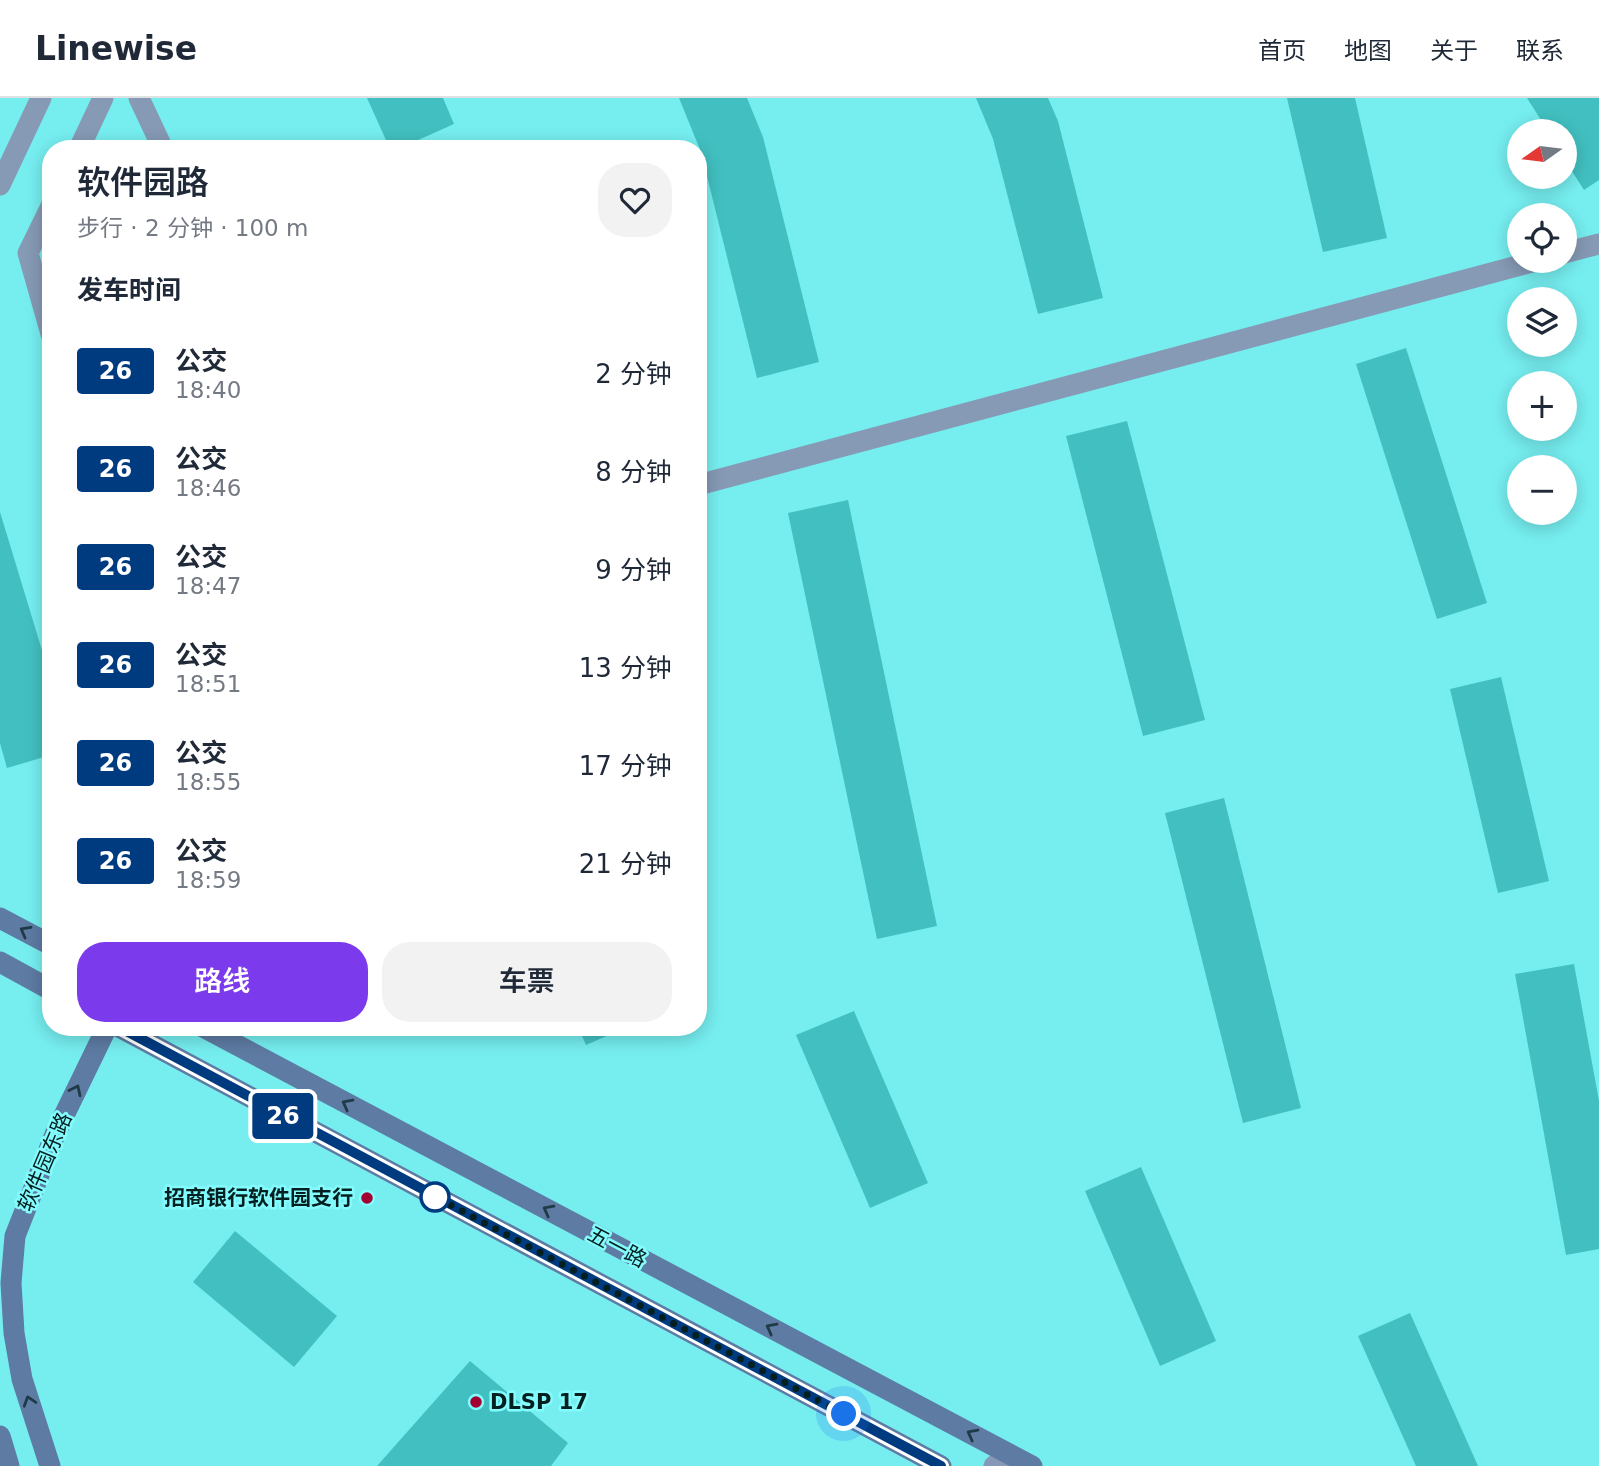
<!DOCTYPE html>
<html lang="zh">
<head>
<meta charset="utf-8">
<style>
  :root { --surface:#fff; --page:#f2f2f3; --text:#1f2937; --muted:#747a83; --line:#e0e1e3; --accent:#7c3aed }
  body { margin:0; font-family:"DejaVu Sans","Noto Sans SC",sans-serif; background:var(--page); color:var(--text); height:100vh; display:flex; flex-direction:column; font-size:26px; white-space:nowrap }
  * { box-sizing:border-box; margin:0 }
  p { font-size:23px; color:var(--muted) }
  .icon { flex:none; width:38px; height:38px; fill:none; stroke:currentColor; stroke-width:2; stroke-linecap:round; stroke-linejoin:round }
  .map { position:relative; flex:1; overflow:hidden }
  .details { position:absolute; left:42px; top:42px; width:665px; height:896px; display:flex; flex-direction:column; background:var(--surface); border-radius:28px; box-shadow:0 4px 18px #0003 }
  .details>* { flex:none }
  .badge { padding:0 14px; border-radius:5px; font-size:24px; line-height:46px }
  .needle { width:46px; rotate:256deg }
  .buttons { position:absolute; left:1507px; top:21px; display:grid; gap:14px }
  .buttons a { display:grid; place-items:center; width:70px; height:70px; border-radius:50%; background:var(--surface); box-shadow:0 4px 18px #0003; font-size:35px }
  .you { position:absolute; width:35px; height:35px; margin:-18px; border:5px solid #fff; border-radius:50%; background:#1a73e8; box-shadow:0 0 0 10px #1a73e833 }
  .map>.badge { position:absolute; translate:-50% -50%; box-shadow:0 0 0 4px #fff }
  h2 { padding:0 35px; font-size:26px; line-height:63px }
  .round { display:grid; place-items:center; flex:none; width:74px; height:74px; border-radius:28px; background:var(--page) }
  .overview { display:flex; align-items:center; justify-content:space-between; height:119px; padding:0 35px }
  h1 { font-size:33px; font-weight:600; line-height:52px }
  .cta { display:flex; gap:14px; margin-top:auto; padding:14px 35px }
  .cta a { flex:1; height:80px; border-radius:28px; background:var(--accent); color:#fff; font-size:28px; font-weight:600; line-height:80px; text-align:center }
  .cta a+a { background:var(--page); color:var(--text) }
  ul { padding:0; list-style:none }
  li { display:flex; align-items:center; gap:21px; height:98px; padding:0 35px }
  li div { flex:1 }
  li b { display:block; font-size:26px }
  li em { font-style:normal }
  li .badge { min-width:77px; font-weight:700; text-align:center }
  header { display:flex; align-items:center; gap:42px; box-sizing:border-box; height:98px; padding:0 35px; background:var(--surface); border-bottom:2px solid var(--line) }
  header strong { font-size:33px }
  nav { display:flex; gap:38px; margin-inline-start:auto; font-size:24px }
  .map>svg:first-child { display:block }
  .building { fill:#42c0c1 }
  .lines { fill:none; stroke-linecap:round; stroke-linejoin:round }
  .street { stroke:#869ab5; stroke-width:21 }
  .secondary { stroke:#5e7ba3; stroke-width:21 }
  .oneway { stroke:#1f3b47 }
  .line-casing { stroke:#fff; stroke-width:16 }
  .line { stroke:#003b80; stroke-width:10 }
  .walk { stroke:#041f1f; stroke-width:7; stroke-dasharray:0 12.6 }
  .stop-dot { fill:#fff; stroke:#003b80; stroke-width:3.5 }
  .poi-dot { fill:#a10031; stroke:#84fcfd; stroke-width:2.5 }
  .labels { text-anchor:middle; stroke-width:5; stroke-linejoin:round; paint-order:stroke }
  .street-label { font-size:21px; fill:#041f1f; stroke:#84fcfd }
  .poi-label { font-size:21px; font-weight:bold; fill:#041f1f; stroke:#84fcfd; text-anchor:end }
</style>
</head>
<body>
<header>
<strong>Linewise</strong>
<nav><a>首页</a><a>地图</a><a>关于</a><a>联系</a></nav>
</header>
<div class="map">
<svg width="1599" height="1368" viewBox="0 0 1599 1368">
  <rect width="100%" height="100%" fill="#76eef0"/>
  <g class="building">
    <polygon points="367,0 443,0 454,26 398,51 390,51"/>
    <polygon points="679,0 747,0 763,39 819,264 757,280 701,54"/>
    <polygon points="976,0 1048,0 1058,23 1103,200 1038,216 993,41"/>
    <polygon points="1287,0 1355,0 1387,140 1323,154"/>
    <polygon points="1527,0 1599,0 1599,82 1584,92 1564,61 1564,33 1548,33"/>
    <polygon points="1406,250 1487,505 1437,521 1356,266"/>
    <polygon points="1127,323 1205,622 1143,638 1066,338"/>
    <polygon points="848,402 937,828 877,841 788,415"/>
    <polygon points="0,414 51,582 51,657 7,670 0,645"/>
    <polygon points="1501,579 1549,783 1498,795 1450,591"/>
    <polygon points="1224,700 1301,1010 1243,1025 1165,715"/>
    <polygon points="1574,866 1599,1003 1599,1151 1566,1157 1515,876"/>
    <polygon points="854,913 928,1085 870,1110 796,937"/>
    <polygon points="578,929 627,929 586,947"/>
    <polygon points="1141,1069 1216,1243 1160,1268 1085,1093"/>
    <polygon points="235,1133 337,1218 294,1269 193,1184"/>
    <polygon points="1410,1215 1478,1368 1416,1368 1358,1238"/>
    <polygon points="470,1263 568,1345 551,1368 377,1368"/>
  </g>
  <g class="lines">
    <g class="street">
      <polyline points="139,0 163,51"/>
      <polyline points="79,51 103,0"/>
      <polyline points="0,87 41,0"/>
      <polyline points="51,108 28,155 51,236"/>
      <polyline points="1564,155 1599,146"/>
      <polyline points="698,387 1536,163"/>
      <polyline points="994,1368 1010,1357"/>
    </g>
    <g class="secondary">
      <polyline points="0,820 51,847"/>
      <polyline points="0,864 51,892"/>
      <polyline points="119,929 941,1368"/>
      <polyline points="203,929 1032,1368"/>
      <polyline points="0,1338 9,1368"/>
      <polyline points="50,1368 22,1281 14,1235 11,1185 15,1138 56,1034 107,929"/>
    </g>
  </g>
  <defs><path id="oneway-chevron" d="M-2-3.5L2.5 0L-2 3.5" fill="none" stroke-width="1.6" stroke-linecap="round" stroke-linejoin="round" transform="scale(1.75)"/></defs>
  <g class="oneway">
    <use href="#oneway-chevron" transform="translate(25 833) rotate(-151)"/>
    <use href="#oneway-chevron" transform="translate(76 992) rotate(-64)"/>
    <use href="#oneway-chevron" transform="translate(347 1006) rotate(-152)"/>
    <use href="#oneway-chevron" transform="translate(548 1112) rotate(-152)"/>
    <use href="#oneway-chevron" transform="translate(771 1230) rotate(-152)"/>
    <use href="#oneway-chevron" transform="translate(29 1303) rotate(-108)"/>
    <use href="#oneway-chevron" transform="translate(972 1336) rotate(-152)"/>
  </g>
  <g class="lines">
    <g class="line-casing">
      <polyline id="line" points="119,929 941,1368"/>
    </g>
    <use href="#line" class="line"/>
    <polyline class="walk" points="435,1099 432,1097 844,1316"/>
  </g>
  <circle class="stop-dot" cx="435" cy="1099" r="14"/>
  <g class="poi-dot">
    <circle cx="367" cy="1100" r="7"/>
    <circle cx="476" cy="1304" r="7"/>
  </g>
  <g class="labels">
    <g class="street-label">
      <text transform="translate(45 1064) rotate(-67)" y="7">软件园东路</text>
      <text transform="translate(617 1149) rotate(28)" y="7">五一路</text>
    </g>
    <g class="poi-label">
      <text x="353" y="1107">招商银行软件园支行</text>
      <text x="490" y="1311" text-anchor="start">DLSP 17</text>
    </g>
  </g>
</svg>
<div class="buttons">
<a><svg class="needle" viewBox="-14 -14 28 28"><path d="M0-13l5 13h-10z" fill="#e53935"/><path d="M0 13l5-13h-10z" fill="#747a83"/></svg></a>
<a><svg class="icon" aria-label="locate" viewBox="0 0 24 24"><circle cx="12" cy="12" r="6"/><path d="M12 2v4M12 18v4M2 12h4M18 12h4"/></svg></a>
<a><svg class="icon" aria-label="layers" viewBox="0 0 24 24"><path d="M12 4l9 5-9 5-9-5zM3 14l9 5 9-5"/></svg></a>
<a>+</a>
<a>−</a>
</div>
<div class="you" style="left:844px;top:1316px"></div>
<b class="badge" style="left:283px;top:1018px;background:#003b80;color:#fff">26</b>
<section class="details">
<div class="overview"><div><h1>软件园路</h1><p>步行 · 2 分钟 · 100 m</p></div><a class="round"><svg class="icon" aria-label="heart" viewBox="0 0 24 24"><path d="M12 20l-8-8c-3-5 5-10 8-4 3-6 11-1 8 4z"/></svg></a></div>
<h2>发车时间</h2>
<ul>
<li><span class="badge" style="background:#003b80;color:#fff">26</span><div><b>公交</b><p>18:40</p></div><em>2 分钟</em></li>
<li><span class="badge" style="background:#003b80;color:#fff">26</span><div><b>公交</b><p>18:46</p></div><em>8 分钟</em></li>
<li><span class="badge" style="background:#003b80;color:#fff">26</span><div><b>公交</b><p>18:47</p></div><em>9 分钟</em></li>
<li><span class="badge" style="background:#003b80;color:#fff">26</span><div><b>公交</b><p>18:51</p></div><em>13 分钟</em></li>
<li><span class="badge" style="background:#003b80;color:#fff">26</span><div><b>公交</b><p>18:55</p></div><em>17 分钟</em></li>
<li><span class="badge" style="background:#003b80;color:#fff">26</span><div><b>公交</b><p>18:59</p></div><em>21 分钟</em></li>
</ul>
<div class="cta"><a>路线</a><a>车票</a></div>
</section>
</div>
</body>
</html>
